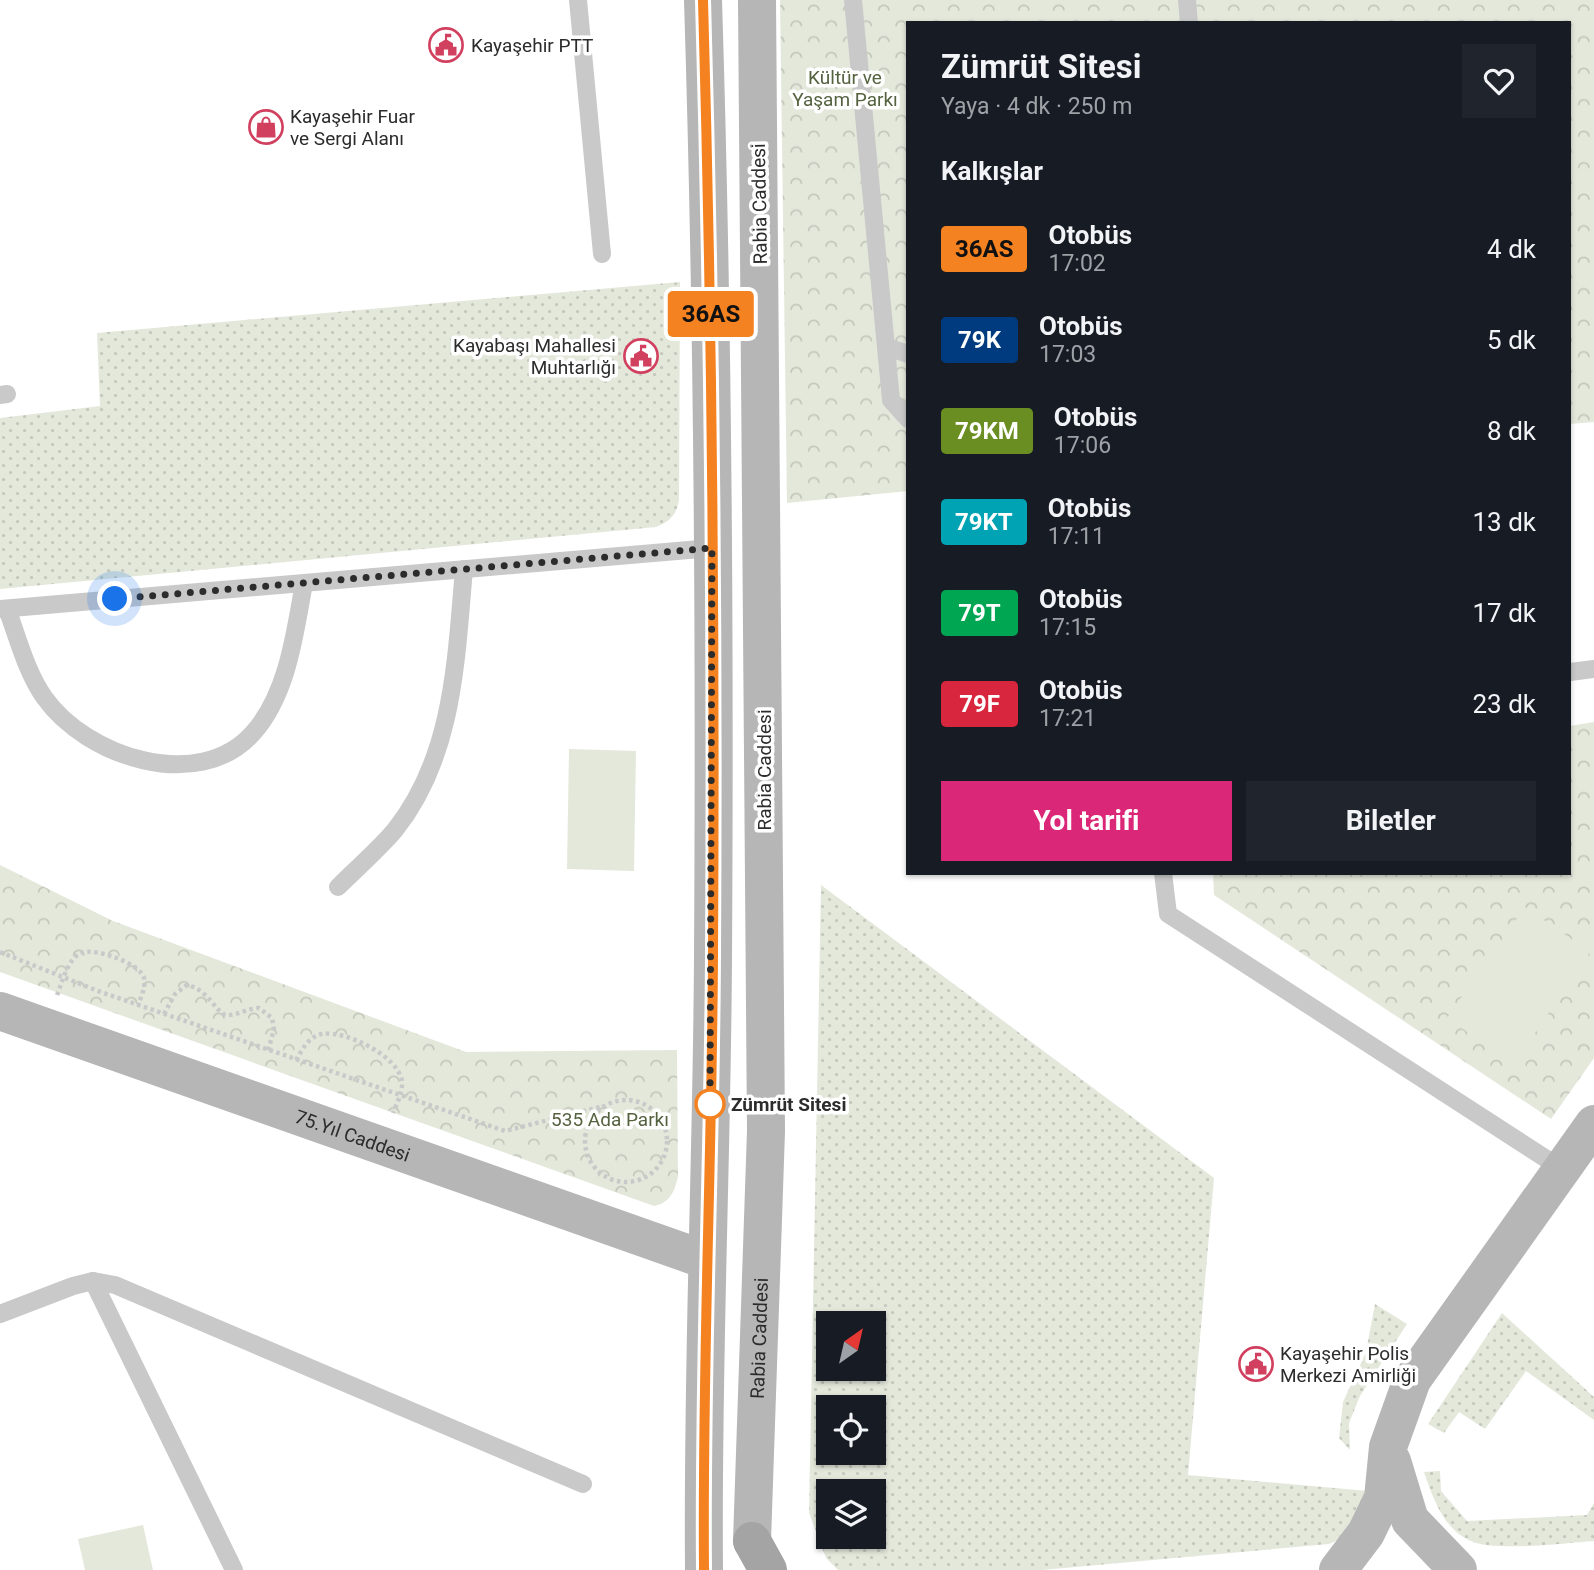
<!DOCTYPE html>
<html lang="tr">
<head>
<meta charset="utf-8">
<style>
  :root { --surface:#171b24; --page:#20242c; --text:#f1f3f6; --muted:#9ea1a6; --accent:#db2777 }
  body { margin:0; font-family:Roboto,sans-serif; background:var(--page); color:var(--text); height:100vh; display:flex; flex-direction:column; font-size:26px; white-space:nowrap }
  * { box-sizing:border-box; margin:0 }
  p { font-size:23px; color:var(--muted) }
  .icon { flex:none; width:38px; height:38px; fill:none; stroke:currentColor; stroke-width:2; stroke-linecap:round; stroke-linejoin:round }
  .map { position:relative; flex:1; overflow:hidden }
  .sheet { position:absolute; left:906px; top:21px; width:665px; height:854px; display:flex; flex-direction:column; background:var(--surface); border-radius:0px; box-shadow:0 2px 5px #0004 }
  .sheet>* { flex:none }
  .badge { padding:0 14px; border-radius:5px; font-size:24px; line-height:46px }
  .needle { width:46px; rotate:34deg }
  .fabs { position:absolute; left:816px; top:1311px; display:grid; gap:14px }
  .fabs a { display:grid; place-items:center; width:70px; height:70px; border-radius:0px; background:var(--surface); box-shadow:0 2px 5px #0004; font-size:35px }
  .you { position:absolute; width:35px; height:35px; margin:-18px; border:5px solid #fff; border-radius:50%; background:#1a73e8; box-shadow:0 0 0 10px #1a73e833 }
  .map>.badge { position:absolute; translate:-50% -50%; box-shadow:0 0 0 4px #fff }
  h2 { padding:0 35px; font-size:26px; line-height:63px }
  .round { display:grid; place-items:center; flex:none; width:74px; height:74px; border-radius:0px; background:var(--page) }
  .head { display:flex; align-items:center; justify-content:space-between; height:119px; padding:0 35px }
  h1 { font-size:33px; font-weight:700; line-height:52px }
  .button { display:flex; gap:14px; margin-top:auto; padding:14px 35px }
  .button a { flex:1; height:80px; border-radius:0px; background:var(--accent); color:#fff; font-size:28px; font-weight:700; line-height:80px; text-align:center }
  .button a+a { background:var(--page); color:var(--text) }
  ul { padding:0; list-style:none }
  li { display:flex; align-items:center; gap:21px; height:91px; padding:0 35px }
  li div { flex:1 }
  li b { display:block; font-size:26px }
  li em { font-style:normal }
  li .badge { min-width:77px; font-weight:700; text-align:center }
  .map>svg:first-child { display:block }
  .grass { fill:url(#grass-dots); fill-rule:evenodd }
  .park { fill:url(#park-crowns) }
  .pitch { fill:#e4e8db }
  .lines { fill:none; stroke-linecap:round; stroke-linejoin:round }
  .path { stroke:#c9c9c9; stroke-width:4.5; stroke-dasharray:3.5 3.5; stroke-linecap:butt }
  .lane { stroke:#c9c9c9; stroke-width:18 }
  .secondary { stroke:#b6b6b6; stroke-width:38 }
  .primary { stroke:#a4a4a4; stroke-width:38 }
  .line-casing { stroke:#fff; stroke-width:16 }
  .line { stroke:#f58220; stroke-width:10 }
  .walk { stroke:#2c2c2c; stroke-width:7; stroke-dasharray:0 12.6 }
  .stop-dot { fill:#fff; stroke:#f58220; stroke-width:3.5 }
  .labels { text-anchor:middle; stroke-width:7; stroke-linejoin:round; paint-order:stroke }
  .poi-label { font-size:19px; fill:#2c2c2c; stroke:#fff; text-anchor:start }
  .park-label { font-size:19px; fill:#54623f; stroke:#fff }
  .street-label { font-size:19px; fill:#2c2c2c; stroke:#fff }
  .stop-label { font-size:19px; font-weight:bold; fill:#2c2c2c; stroke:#fff; text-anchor:start }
</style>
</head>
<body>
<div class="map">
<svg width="1594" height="1570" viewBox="0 0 1594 1570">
  <defs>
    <pattern id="grass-dots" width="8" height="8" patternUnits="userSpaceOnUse" patternTransform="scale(1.75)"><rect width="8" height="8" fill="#e4e8db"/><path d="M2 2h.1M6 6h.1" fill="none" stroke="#c4c7bc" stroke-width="1.8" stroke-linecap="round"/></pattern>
    <pattern id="park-crowns" width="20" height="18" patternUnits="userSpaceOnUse" patternTransform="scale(1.75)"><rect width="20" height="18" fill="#e4e8db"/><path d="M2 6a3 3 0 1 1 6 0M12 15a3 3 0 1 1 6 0" fill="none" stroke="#c4c7bc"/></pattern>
  </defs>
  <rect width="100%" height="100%" fill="#fff"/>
  <g class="grass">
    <path d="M680,282L679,500C676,516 670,521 656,527L0,589V418L100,406L97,333Z"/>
    <path d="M821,885L1214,1178L1188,1475L1368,1491L1347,1536L1329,1544L1042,1570H838L826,1558L809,1513ZM828,1323H873V1368H828ZM828,1407H873V1452H828ZM828,1491H873V1536H828Z"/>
    <polygon points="1375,1304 1407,1324 1360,1396 1349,1423 1350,1450 1339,1438 1343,1402 1366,1352"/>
    <polygon points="1502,1313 1594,1397 1594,1420 1526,1371 1485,1429 1459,1412 1444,1433 1428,1424"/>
    <path d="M1440,1471L1441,1491L1467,1521L1587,1515L1594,1503V1541C1566,1543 1494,1552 1471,1541C1443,1529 1433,1498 1424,1472Z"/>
  </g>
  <g class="park">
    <polygon points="780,0 1594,0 1594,422 1570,424 1570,23 908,23 908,491 787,503"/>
    <polygon points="1594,722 1594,1058 1551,1119 1214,895 1213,873 1570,873 1570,726"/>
    <path d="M0,865L113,921L466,1052L677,1050L678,1176C675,1191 670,1203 654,1206L0,972Z"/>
  </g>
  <g class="pitch">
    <polygon points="569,749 636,751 634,871 567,869"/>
    <polygon points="1525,907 1590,952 1514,1064 1447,1018"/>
    <polygon points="143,1525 153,1570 85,1570 78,1539"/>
  </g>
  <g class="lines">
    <g class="path">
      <polyline points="0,952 98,991 505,1131 604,1106"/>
      <path d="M57,995C62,983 68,958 81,953C95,947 141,964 144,978C146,987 141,997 138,1005"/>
      <path d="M164,1014L175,994L187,985C208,989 216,1013 226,1015C236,1016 249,1008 259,1008L272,1018L274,1029L268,1051"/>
      <path d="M296,1060C302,1050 309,1036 322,1034C346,1030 398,1056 402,1081C403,1092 397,1103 393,1113"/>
      <circle cx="626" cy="1141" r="41"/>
    </g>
    <g class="lane">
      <polyline points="578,0 602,254"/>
      <polyline points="853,0 891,400 908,419"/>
      <polyline points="1187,0 1189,23"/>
      <polyline points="887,347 908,354"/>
      <polyline points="0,395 7,394"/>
      <polyline points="0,609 712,548"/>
      <path d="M7,609C18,638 26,671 44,697C86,757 199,794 253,733C288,694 295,632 304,583"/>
      <polyline points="1570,672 1594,669"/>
      <polyline points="1163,873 1168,914 1562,1169"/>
      <path d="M338,887C357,868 378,850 395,830C454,756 456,659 464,569"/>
      <polyline points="93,1281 234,1570"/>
      <polyline points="0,1314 73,1286 93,1281 115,1285 583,1484"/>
    </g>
    <g class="secondary">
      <path d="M703,0C713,318 715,637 713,955C712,1160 702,1365 704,1570"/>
      <path id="s1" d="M0,1011L706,1260"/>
      <polyline points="1392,1461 1410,1520 1458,1570"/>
      <path id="s2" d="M752,1541L766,1131L757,0"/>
      <polyline points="1338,1570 1366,1533 1383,1498 1388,1447 1412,1380 1594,1124"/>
    </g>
    <polyline class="primary" points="752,1541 768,1570"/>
  </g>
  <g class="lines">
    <g class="line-casing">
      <path id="line" d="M703,0C712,318 715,636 713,955C712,1160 702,1365 704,1570"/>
    </g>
    <use href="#line" class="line"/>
    <polyline class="walk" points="115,599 712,548 710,1104"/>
  </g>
  <defs>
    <g id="civic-ring" transform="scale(1.75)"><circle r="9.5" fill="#fff" stroke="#d1405f" stroke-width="1.5"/><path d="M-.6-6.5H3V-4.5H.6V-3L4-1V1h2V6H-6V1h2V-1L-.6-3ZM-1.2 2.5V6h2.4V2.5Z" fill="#d1405f"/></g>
    <g id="shop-ring" transform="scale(1.75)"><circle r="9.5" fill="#fff" stroke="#d1405f" stroke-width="1.5"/><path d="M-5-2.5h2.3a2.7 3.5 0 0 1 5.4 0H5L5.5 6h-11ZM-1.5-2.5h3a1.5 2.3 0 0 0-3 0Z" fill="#d1405f"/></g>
  </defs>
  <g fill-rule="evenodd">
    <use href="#civic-ring" x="446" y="45"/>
    <use href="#shop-ring" x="266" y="127"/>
    <use href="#civic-ring" x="641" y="356"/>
    <use href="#civic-ring" x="1256" y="1364"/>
  </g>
  <circle class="stop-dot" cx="710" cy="1104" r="14"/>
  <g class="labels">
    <g class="poi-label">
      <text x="471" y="52">Kayaşehir PTT</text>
      <text x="290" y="123">Kayaşehir Fuar<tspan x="290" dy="22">ve Sergi Alanı</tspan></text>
      <text x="616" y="352" text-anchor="end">Kayabaşı Mahallesi<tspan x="616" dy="22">Muhtarlığı</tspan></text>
      <text x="1280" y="1360">Kayaşehir Polis<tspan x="1280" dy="22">Merkezi Amirliği</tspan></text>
    </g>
    <g class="park-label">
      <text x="845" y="84">Kültür ve<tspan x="845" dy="22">Yaşam Parkı</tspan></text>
      <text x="610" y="1126">535 Ada Parkı</text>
    </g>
    <g class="street-label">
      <text transform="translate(759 204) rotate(-91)" y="7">Rabia Caddesi</text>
      <text transform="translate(764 770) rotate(-90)" y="7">Rabia Caddesi</text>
      <text dy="7" stroke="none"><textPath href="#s1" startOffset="374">75.Yıl Caddesi</textPath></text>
      <text dy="7" stroke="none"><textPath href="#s2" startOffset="203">Rabia Caddesi</textPath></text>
    </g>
    <g class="stop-label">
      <text x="731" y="1111">Zümrüt Sitesi</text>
    </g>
  </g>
</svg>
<div class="fabs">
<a><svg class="needle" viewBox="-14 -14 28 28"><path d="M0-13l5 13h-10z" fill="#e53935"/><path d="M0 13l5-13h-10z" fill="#9ea1a6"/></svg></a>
<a><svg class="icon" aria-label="locate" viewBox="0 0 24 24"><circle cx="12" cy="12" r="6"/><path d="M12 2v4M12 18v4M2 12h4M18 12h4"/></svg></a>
<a><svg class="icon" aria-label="layers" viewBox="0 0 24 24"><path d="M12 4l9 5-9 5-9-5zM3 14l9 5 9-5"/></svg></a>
</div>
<div class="you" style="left:115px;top:599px"></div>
<b class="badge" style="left:711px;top:314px;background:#f58220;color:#111">36AS</b>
<section class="sheet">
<div class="head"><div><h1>Zümrüt Sitesi</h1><p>Yaya · 4 dk · 250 m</p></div><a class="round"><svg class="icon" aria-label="heart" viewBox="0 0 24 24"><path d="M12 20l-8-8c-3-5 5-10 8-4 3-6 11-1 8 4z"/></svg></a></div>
<h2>Kalkışlar</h2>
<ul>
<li><span class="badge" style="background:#f58220;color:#111">36AS</span><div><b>Otobüs</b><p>17:02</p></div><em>4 dk</em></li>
<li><span class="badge" style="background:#003b80;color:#fff">79K</span><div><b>Otobüs</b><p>17:03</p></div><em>5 dk</em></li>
<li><span class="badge" style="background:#6b8e23;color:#fff">79KM</span><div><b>Otobüs</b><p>17:06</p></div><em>8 dk</em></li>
<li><span class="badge" style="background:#00a3b4;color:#fff">79KT</span><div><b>Otobüs</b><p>17:11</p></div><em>13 dk</em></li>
<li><span class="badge" style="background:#00a651;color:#fff">79T</span><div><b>Otobüs</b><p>17:15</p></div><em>17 dk</em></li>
<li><span class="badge" style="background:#d7263d;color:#fff">79F</span><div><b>Otobüs</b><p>17:21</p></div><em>23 dk</em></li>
</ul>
<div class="button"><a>Yol tarifi</a><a>Biletler</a></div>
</section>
</div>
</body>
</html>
